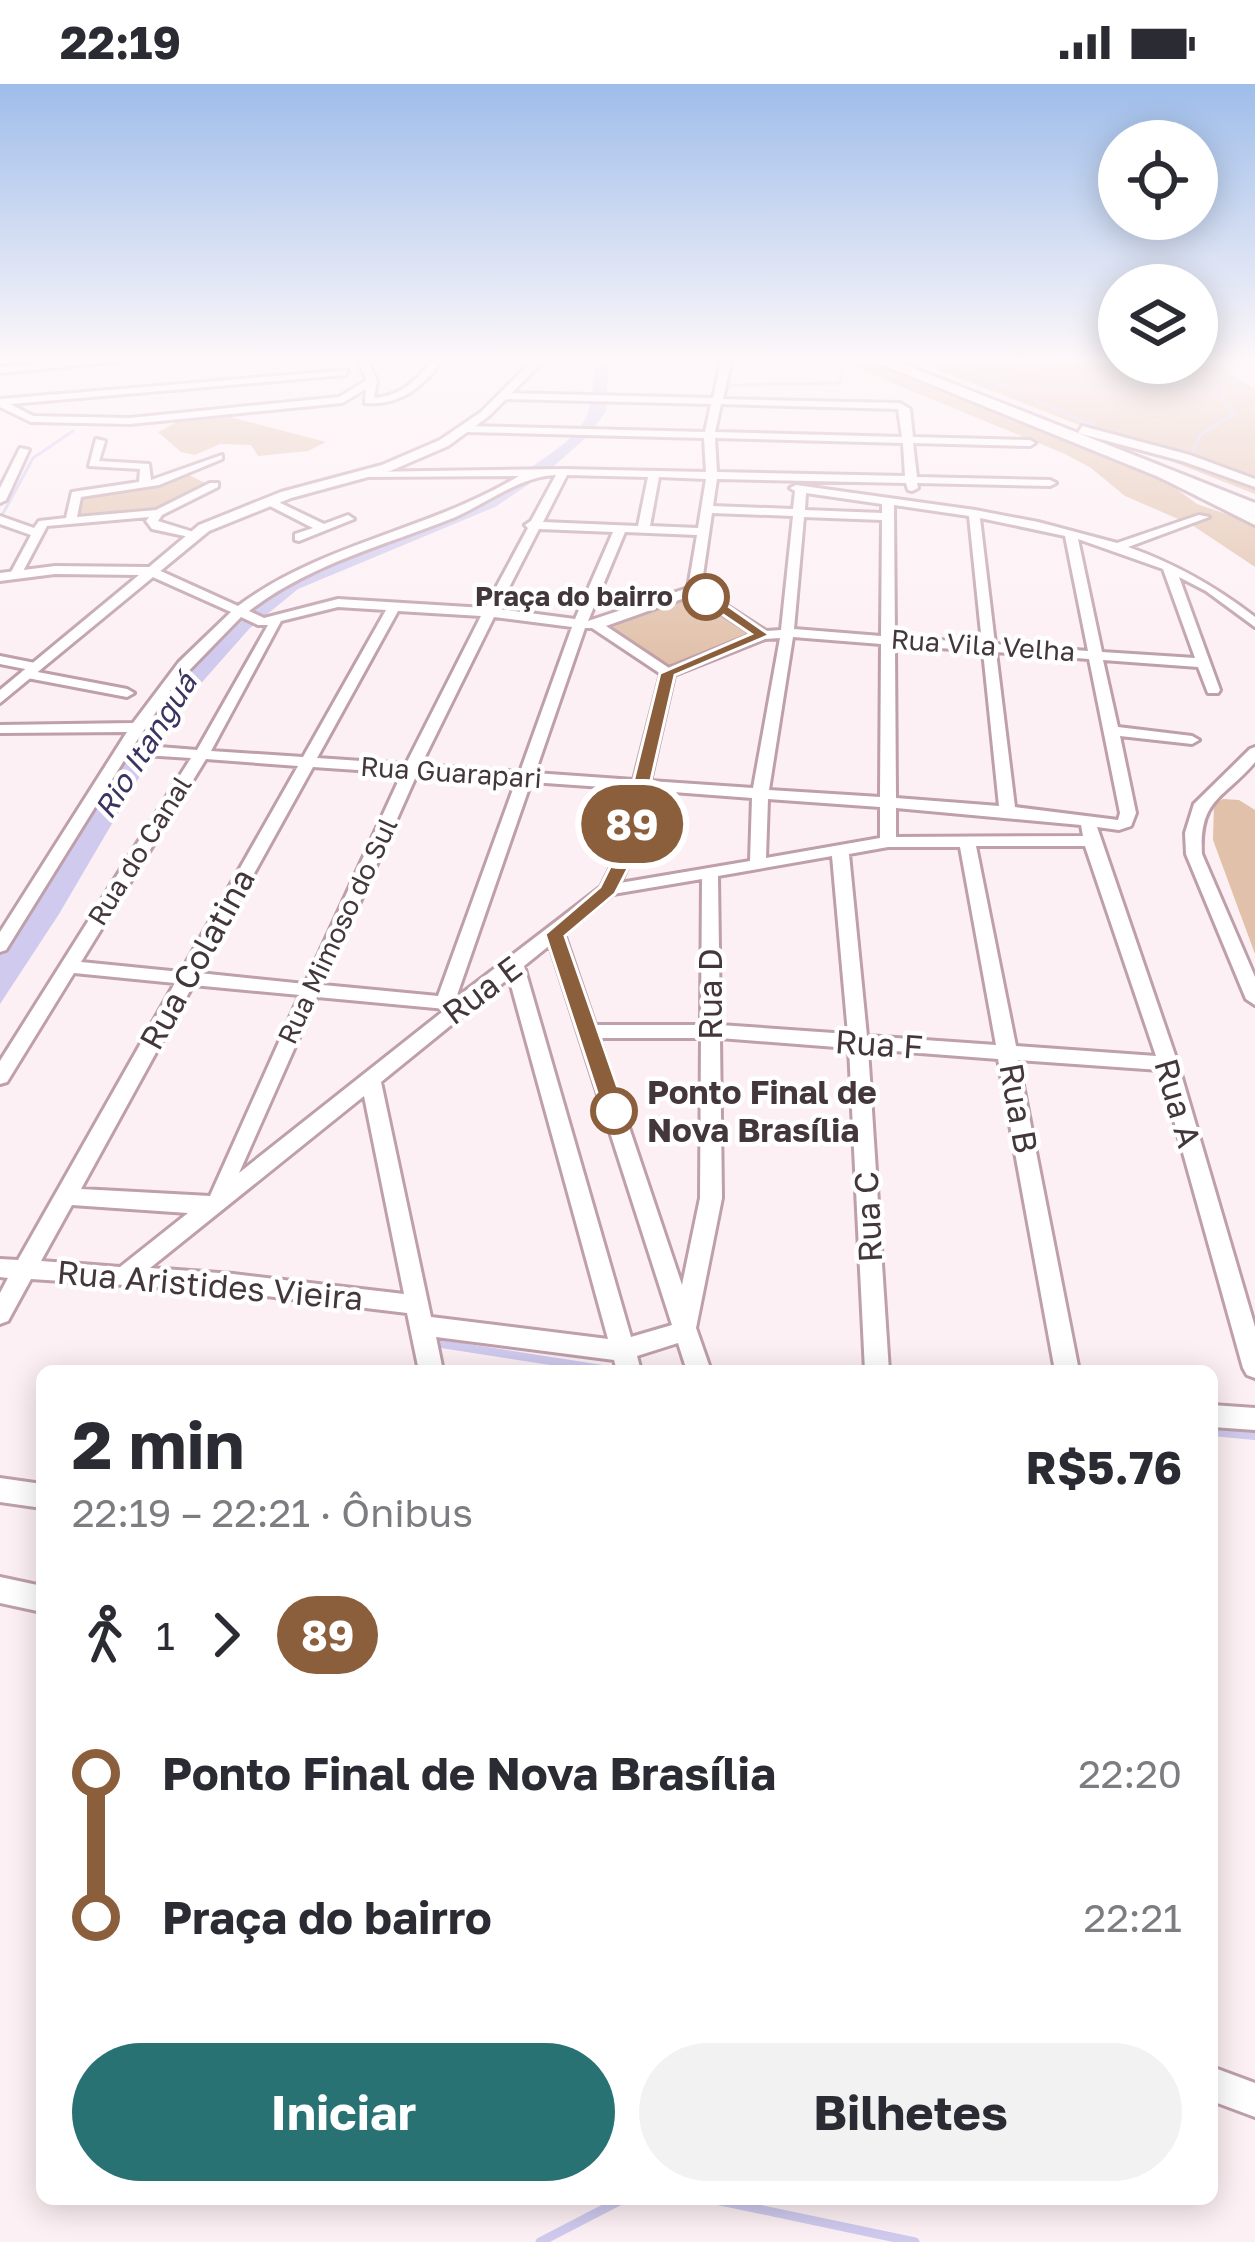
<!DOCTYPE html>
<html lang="pt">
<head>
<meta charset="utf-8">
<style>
  :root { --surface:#fff; --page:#f2f2f3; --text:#2b2b33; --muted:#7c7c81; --accent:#287274 }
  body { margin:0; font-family:"Golos Text",sans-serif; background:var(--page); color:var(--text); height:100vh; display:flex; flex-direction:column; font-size:45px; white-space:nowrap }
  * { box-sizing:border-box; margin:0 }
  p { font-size:39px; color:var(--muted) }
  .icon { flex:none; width:66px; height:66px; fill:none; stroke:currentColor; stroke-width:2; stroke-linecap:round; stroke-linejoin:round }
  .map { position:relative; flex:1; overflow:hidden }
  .sheet { position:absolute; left:36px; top:1281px; width:1182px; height:840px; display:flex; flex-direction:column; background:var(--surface); border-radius:18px; box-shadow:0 6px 30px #0003 }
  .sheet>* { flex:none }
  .badge { padding:0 24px; border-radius:39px; font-size:42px; line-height:78px }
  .controls { position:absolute; left:1098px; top:36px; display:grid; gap:24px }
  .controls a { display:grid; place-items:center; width:120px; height:120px; border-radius:50%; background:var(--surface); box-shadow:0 6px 30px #0003; font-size:60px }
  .map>.badge { position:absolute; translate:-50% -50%; box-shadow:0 0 0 6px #fff }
  .legs { display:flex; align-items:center; gap:18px; height:132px; padding:0 36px; font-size:39px }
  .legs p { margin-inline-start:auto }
  .head { display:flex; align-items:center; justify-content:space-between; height:204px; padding:0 36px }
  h1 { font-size:66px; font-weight:700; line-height:90px }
  .primary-button { display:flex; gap:24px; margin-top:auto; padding:24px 36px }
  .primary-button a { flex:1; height:138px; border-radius:72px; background:var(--accent); color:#fff; font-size:48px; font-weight:700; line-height:138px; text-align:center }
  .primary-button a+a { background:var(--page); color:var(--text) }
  ul { padding:0 36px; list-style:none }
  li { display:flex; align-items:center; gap:42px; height:144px; font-size:45px }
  li i { display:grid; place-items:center; width:18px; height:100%; margin:0 15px; background:currentColor }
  li i::after { content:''; width:30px; height:30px; margin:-15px; border:9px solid; border-radius:50%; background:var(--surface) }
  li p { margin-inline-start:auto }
  li:first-child i { background:linear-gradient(#0000 50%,currentColor 0) }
  li:last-child i { background:linear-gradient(currentColor 50%,#0000 0) }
  .status { display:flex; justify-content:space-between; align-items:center; height:84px; padding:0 60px; background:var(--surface); direction:ltr }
  .status svg { height:33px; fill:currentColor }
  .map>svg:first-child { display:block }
  .green { fill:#e1c1aa }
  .water { fill:#cfcaee }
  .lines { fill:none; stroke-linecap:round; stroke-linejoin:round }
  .stream-far3 { stroke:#cfcaee; stroke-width:3 }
  .stream-far2 { stroke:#cfcaee; stroke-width:4.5 }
  .stream-far1 { stroke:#cfcaee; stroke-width:8 }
  .stream { stroke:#cfcaee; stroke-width:9 }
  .minor-casing { stroke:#be9faa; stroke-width:6 }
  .tertiary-casing { stroke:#be9faa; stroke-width:6 }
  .motorway-casing { stroke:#be9faa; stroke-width:6 }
  .minor { fill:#fff; fill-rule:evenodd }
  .tertiary { fill:#fff; fill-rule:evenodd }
  .motorway { fill:#fff; fill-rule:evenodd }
  .line-1 { fill:#8b5e3c; stroke:#fff; stroke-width:3 }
  .stop-1-dot { fill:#fff; stroke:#8b5e3c; stroke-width:6 }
  .labels { text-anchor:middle; stroke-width:9; stroke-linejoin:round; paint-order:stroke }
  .far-stop-label { font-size:27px; font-weight:bold; fill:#44373c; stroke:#fff; text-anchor:end }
  .far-street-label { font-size:27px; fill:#44373c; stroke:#fff }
  .far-water-label { font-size:30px; font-style:italic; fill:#3d3361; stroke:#fff }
  .street-label { font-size:33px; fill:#44373c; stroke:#fff }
  .stop-label { font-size:33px; font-weight:bold; fill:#44373c; stroke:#fff; text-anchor:start }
</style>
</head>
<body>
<div class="status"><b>22:19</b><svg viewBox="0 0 49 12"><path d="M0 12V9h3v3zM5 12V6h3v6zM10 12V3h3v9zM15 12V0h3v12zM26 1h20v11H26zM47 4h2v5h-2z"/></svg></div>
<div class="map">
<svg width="1255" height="2158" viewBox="0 0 1255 2158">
  <rect width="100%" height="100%" fill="#fdf0f4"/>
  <g class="green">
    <polygon points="832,274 875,279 1163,395 1197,420 1255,440 1255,483 1192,441 1125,412 1091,384 1065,370"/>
    <polygon points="908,274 1119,274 1119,279 1197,279 1197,274 1207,274 1255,305 1255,410"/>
    <polygon points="230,333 326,358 308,367 258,372 251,361 220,360 195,371 181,368 158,348 177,338"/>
    <polygon points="185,389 211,402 157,428 74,432 79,411"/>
    <polygon points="693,511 751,550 669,582 608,542"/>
    <polygon points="1223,715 1239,716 1255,726 1255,870 1213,756 1214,720"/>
  </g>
  <path class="water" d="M593,274H609L606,327L588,352L547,388L495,423L298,505L249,545L181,622L59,830L0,920V864L140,643L206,563L281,503L362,464L476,425L527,391L529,385C583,347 595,342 593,274Z"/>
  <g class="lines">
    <g class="stream-far3">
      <polyline points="939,274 1116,352"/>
      <polyline points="948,276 1030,286 1076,274"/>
      <polyline points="720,308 732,301 839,299 843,289 823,274"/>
      <polyline points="1156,370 1190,376 1200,351 1234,330 1221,312 1217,289 1199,276"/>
      <polyline points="0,435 33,374 73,347"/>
    </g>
    <polyline class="stream-far2" points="94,648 134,649"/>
    <g class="stream-far1">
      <polyline points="435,1259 615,1287"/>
      <polyline points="1212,1348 1255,1352"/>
    </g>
    <g class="stream">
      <polyline points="711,2115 915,2158"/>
      <polyline points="540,2158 623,2115"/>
    </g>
    <g class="minor-casing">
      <g id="minor">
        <polygon points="112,274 153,274 0,289 0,283"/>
        <path d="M356,274H366L377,297L374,314C402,312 418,295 434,274H444C424,302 401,322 365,319L366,305L342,319L130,340L31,338L0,323V315L348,286L345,291L10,320L33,332L130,334L339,313L367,296Z"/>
        <path d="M722,274H732L723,315L900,319L910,325L913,353L1030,356L1035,359L1030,362L913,359L917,393L1050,396L1056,399L1050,402L917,399L918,404L912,407L908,406L906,399L717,395L713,422L793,425L795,407L790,404L796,401L975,426L1038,438L1117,459L1199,431L1209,433L1128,463C1176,480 1215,502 1255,533V543L1206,507L1179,493L1220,606L1218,609H1208L1198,583L1103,576L1118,643L1192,652L1199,656L1192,660L1120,652L1136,729L1131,742L1119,746L1097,743L1178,980L1255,1243V1294L1247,1291L1243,1284L1160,986L1018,976L1079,1287H1055L998,975L868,965L889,1287H865L849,964L720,954L722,1114L696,1244L711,1287H687L678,1259L637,1272L641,1287H617L614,1276L436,1253L443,1287H419L407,1229L233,1208L31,1195L8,1237L0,1240V1209L8,1194L0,1193V1175L18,1176L175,899L74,889L7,998L0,1000V977L191,674L128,670L6,866L0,868V848L127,648L0,649V641L133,639L179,578L231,528L146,490V484H154L238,522C322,459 430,446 519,392L366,393L362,392V388L563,385L706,388L704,354L466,348L461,345L466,342L705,348L711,320L504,315L499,312L504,309L713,314ZM721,320L898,325L902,353L715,348ZM715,354L903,359L905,392L717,388ZM556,391L531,437L525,441L528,444L485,524L338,515L264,534L249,527C310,480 383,462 453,434C486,420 520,392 556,391ZM567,391L648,393L638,442L543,438ZM659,393L706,395L698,444L650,442ZM806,409L882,420V429L805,426ZM894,421L969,432L982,559L895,553ZM712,429L793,432L781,546L766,547L701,505ZM804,433L882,436L881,552L794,545ZM980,434L1065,452L1088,567L995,560ZM539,445L613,448L575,535L498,525ZM625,448L697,451L688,504L588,537ZM1078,455L1163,485L1195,574L1102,568ZM693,511L753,550L669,584L606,542ZM338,523L386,526L303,673L211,667L281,537ZM398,527L481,532L406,680L317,674ZM241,533L258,541H268L197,666L134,661L172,604ZM494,533L572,543L520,688L421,681ZM585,544H592L661,590L634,696L535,689ZM793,553L881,560L880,713L769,706ZM780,554L753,704L650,697L674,591L765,555ZM895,561L983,567L999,722L896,714ZM996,568L1089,575L1120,729L1118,736L1015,723ZM206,675L298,682L181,888L81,878ZM313,683L402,689L305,900L199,889ZM417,690L516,697L438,912L323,901ZM531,698L632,705L615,775L601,803L456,914ZM647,706L752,714L750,777L620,799L631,775ZM768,715L880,723V754L766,774ZM896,724L1081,741L1083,752L896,753ZM976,762H1085L1156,972L1016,962ZM888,763H960L996,961L867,952L849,770ZM832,772L848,950L720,941L718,792ZM702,795L701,941H595L564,850L613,810ZM550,861L672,1241L631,1253L524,882ZM509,894L608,1255L431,1233L381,998ZM193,901L300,911L210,1112L81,1105ZM317,913L446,925L239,1089ZM599,954H701L700,1114L682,1201ZM364,1012L404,1210L233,1190L150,1184ZM72,1121L188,1129L120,1183L41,1177Z"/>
        <polygon points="96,355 105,357 99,377 149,380 151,396 222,371 222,375 159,401 81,413 77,433 156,426 210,399 218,399 218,403 162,431 158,437 200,450 194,454 152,445 146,437 149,433 47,442 20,493 12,493 10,490 31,451 0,440 0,432 34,444 39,437 66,434 72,408 139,398 140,385 89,382"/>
        <polygon points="20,364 29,366 6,416 0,419 0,404"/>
        <polygon points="264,415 272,415 324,440 348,431 354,435 299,457 295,456 295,450 313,444 264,419"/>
        <polygon points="0,572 40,580 42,583 35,587 0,580"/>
        <polygon points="27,586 127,605 134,609 127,613 22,593 22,587"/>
        <path d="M1255,663V678C1224,715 1199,714 1202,770L1255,893V921L1246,915L1186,770L1185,749L1194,720L1250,665Z"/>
        <polygon points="1212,1321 1255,1324 1255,1346 1212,1343"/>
        <polygon points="0,1394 42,1400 42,1424 0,1418"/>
        <polygon points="0,1493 42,1502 42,1528 0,1519"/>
        <polygon points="1212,1983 1255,1999 1255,2033 1212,2017"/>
      </g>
    </g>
    <g class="tertiary-casing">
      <g id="tertiary">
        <polygon points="535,274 546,274 489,332 448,362 390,387 291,414 209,447 0,619 0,606 139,491 55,490 0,497 0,489 55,482 149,483 199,441 281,408 382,381 440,356 481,328"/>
        <polygon points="1082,342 1190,371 1255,395 1255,403 1182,377 1078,349"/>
        <polygon points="1157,386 1165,386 1255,432 1255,441 1157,392"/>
      </g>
    </g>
    <g class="motorway-casing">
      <polygon id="motorway" points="866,274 888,274 1255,419 1255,432"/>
    </g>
    <use href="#minor" class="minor"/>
    <use href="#tertiary" class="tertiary"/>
    <use href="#motorway" class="motorway"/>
  </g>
  <linearGradient id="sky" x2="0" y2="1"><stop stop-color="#9ebdea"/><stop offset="0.48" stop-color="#fef8fa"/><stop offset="1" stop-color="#fef8fa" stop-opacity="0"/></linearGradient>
  <rect width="1255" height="576" fill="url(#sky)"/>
  <polygon class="line-1" points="701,510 711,510 770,551 675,591 633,775 615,810 565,852 626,1027 614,1035 603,1027 545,850 600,803 614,775 660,589 751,550 701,516"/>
  <g class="stop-1-dot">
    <circle cx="706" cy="513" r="21"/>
    <circle cx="614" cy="1027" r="21"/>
  </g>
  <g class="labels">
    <g class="far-stop-label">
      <text x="673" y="522">Praça do bairro</text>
    </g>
    <g class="far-street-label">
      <text transform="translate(983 562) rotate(4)" y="9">Rua Vila Velha</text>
      <text transform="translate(451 689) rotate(4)" y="9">Rua Guarapari</text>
      <text transform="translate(140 767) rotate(-58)" y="9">Rua do Canal</text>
      <text transform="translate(338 847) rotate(-65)" y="9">Rua Mimoso do Sul</text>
    </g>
    <g class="far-water-label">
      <text transform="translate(146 662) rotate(-58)" y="10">Rio Itanguá</text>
    </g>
    <g class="street-label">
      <text transform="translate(197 875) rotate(-61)" y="12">Rua Colatina</text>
      <text transform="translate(482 906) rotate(-37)" y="12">Rua E</text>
      <text transform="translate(710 910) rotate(-90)" y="12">Rua D</text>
      <text transform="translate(879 960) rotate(4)" y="12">Rua F</text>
      <text transform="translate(1178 1019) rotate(74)" y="12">Rua A</text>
      <text transform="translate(1019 1024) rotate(80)" y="12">Rua B</text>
      <text transform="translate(868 1133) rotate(-93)" y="12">Rua C</text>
      <text transform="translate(210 1201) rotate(5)" y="12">Rua Aristides Vieira</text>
    </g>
    <g class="stop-label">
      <text x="647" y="1020">Ponto Final de<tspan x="647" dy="38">Nova Brasília</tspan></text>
    </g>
  </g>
</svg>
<div class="controls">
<a><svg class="icon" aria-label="locate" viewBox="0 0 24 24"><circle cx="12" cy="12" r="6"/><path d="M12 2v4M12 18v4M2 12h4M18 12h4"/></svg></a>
<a><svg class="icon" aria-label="layers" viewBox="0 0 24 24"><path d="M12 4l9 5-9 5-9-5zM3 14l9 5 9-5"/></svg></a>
</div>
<b class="badge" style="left:632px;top:740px;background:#8b5e3c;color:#fff">89</b>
<section class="sheet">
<div class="head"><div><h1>2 min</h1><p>22:19 – 22:21 · Ônibus</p></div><b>R$5.76</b></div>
<div class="legs"><svg class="icon" aria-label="walk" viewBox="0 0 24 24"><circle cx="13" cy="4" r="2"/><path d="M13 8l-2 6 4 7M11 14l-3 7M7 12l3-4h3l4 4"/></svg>1<svg class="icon" aria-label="forward" viewBox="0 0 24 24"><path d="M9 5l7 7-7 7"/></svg><b class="badge" style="background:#8b5e3c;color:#fff">89</b></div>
<ul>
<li><i style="color:#8b5e3c"></i><b>Ponto Final de Nova Brasília</b><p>22:20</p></li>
<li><i style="color:#8b5e3c"></i><b>Praça do bairro</b><p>22:21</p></li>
</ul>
<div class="primary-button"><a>Iniciar</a><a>Bilhetes</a></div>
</section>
</div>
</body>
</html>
